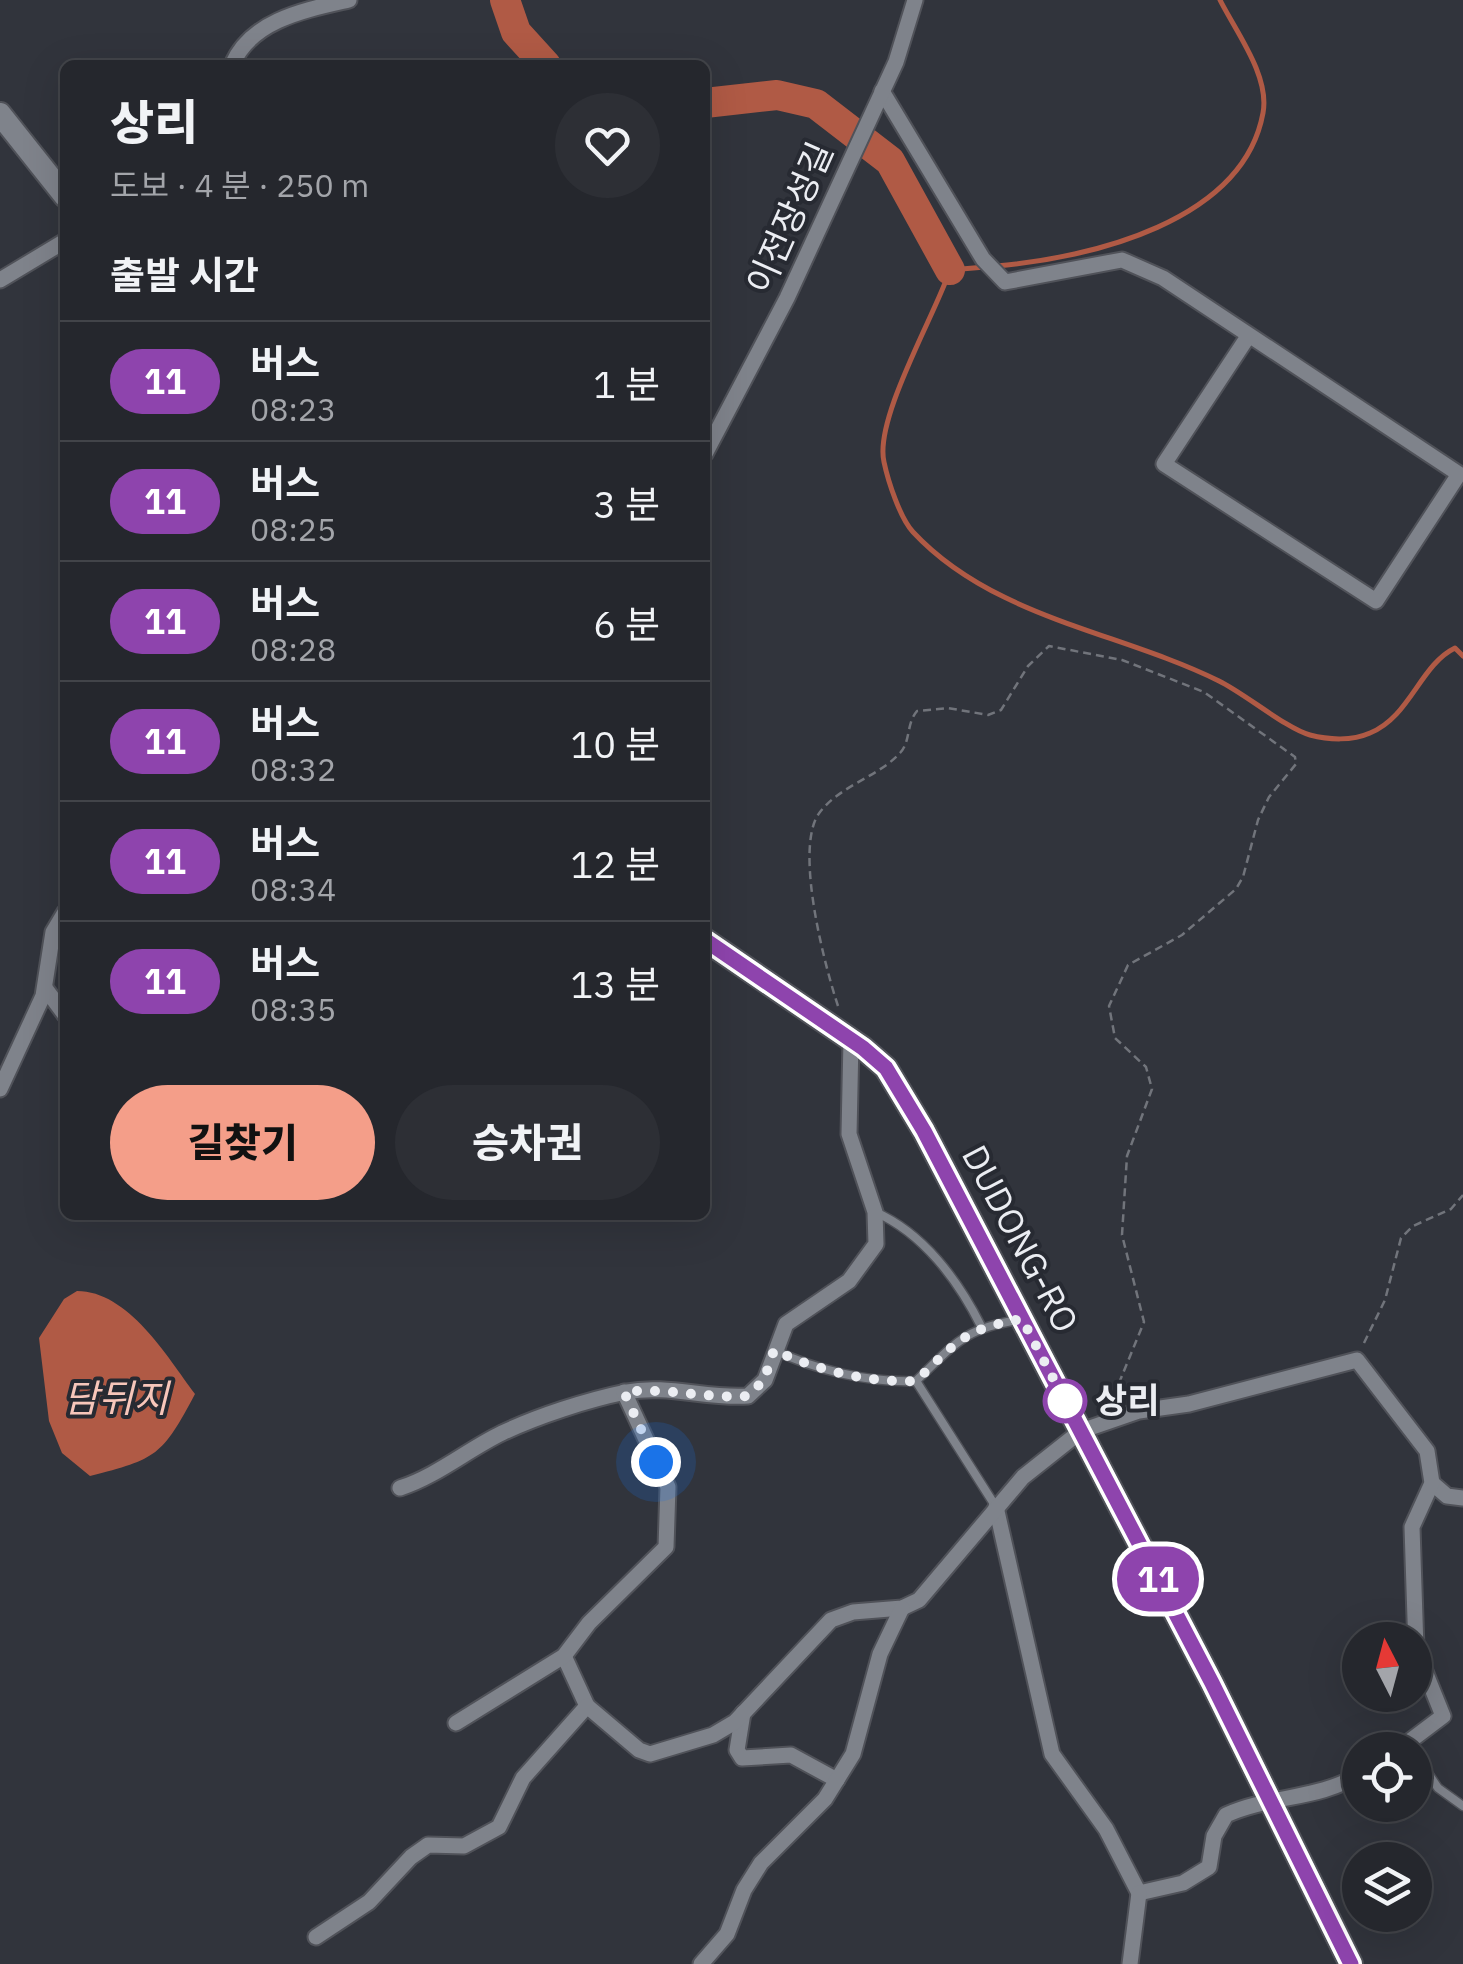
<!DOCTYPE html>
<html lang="ko">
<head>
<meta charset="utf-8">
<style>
  :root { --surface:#25272d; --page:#2d2f35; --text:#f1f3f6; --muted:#a3a5aa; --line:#424449; --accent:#f49e89 }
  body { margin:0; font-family:"IBM Plex Sans","Noto Sans KR",sans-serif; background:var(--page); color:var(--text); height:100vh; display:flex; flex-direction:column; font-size:38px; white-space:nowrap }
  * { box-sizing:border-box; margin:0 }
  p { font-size:32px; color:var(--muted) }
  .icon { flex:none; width:55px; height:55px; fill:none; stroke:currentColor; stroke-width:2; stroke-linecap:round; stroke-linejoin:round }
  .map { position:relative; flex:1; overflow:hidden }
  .side { position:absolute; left:60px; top:60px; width:650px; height:1160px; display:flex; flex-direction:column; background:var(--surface); border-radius:15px; box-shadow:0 10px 40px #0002,0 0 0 2px var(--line) }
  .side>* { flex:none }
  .badge { padding:0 20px; border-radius:32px; font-size:35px; line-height:65px }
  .needle { width:65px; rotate:354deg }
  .controls { position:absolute; left:1342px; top:1622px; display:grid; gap:20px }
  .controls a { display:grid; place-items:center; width:90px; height:90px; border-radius:50%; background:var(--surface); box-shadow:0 10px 40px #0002,0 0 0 2px var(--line); font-size:50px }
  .you { position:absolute; width:50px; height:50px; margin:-25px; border:8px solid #fff; border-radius:50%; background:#1a73e8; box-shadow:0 0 0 15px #1a73e833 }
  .map>.badge { position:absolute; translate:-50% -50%; box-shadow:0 0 0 5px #fff }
  h2 { padding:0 50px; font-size:38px; line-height:90px }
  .round { display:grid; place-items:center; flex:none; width:105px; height:105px; border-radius:52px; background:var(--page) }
  .headline { display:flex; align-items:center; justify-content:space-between; height:170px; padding:0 50px }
  h1 { font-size:48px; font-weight:800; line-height:75px }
  .action { display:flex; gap:20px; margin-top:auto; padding:20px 50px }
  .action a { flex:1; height:115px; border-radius:60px; background:var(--accent); color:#111; font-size:40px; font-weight:800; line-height:115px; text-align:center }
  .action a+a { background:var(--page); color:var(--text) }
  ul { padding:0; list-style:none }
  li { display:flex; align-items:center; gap:30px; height:120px; padding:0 50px; border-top:2px solid var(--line) }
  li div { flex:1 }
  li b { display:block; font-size:38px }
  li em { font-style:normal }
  li .badge { min-width:110px; font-weight:700; text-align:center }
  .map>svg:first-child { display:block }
  .water { fill:#b05a45 }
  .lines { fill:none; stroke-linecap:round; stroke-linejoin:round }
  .stream { stroke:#b05a45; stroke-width:5 }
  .river { stroke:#b05a45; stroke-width:30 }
  .service-casing { stroke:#505259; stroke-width:11 }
  .minor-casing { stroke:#505259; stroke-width:19 }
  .secondary-casing { stroke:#505259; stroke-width:26 }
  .path { stroke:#71747b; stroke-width:2.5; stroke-dasharray:8 5; stroke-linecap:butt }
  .service { stroke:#7f838b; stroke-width:8 }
  .minor { stroke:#7f838b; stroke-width:15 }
  .secondary { stroke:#7f838b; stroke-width:22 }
  .line-casing { stroke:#fff; stroke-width:22 }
  .line { stroke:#8e44ad; stroke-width:15 }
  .walk { stroke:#ebedf2; stroke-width:10; stroke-dasharray:0 18 }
  .stop-dot { fill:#fff; stroke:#8e44ad; stroke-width:5 }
  .labels { text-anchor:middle; stroke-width:8; stroke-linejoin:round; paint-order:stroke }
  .street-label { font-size:35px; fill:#ebedf2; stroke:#272a32 }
  .stop-label { font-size:35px; font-weight:bold; fill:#ebedf2; stroke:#272a32; text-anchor:start }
  .water-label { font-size:38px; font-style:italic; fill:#f7c6ba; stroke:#272a32 }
</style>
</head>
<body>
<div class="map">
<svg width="1463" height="1964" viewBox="0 0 1463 1964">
  <rect width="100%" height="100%" fill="#31343c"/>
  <path class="water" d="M77,1291C128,1291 167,1356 195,1394C162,1456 157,1459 90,1476L62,1453L49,1421L39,1338L64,1299Z"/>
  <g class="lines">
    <g class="stream">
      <path d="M996,266C1090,258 1243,222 1263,113C1270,76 1236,32 1220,0"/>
      <path d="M985,267L950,270C935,315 874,419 884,462C888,481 900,518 913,532C993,618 1118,631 1219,681C1244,693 1287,729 1310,735C1329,740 1352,741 1370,733C1410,717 1420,665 1455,648L1463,656"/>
    </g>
    <g class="river">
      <polyline points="505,0 516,32 546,65"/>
      <polyline points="705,103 777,95 816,104 890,161 950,270"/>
    </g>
    <g class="service-casing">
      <g id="service">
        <path d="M875,1212C923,1233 958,1280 981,1326"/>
        <path d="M774,1350C816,1370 869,1383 916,1381C955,1344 963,1329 1018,1320"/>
        <polyline points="916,1381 996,1507"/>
        <polyline points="1415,1754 1438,1788 1463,1806"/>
      </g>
    </g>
    <g class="minor-casing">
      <g id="minor">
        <path d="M232,65C251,20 305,10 349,0"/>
        <polyline points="882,91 983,259 1005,282 1122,260 1163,278 1459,474 1376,601 1164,464 1249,335"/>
        <polyline points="0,280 65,241"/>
        <polyline points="705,454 787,298 896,62 915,0"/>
        <polyline points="45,988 65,1015"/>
        <polyline points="0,1089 43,996 53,932 65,912"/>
        <polyline points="1432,1483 1447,1496 1463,1498"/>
        <path d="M400,1488C437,1476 467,1450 502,1433C538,1416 587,1400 626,1392C667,1384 707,1399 748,1396L765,1380L786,1324L849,1281L876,1244L875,1212L849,1134L851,1040"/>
        <path d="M996,1507L1052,1754L1106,1829L1139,1893L1183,1883L1209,1867L1214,1836L1226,1815C1270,1795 1319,1800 1360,1774"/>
        <polyline points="564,1656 587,1706"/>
        <polyline points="743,1713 737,1750 742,1758 791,1755 837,1780"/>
        <polyline points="456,1723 564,1656 589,1623 666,1547 668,1487 624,1392"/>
        <polyline points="316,1937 369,1902 411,1857 428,1845 464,1846 499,1827 523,1778 587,1706 639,1750 650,1754 713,1735 735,1722 831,1620 853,1612 902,1608 919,1600 1023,1477 1081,1431 1139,1411 1189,1404 1357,1360 1427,1451 1432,1483 1412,1527 1416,1649 1443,1716 1398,1750"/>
        <polyline points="701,1964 727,1934 744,1890 761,1863 825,1799 853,1754 880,1654 902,1608"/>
        <polyline points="1130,1964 1139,1893"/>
      </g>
    </g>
    <g class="secondary-casing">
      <g id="secondary">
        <polyline points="0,114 65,196"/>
        <polyline points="705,940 863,1048 886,1068 924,1131 1212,1683 1351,1964"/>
      </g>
    </g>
    <g class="path">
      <path d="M838,1006C825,967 793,846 820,812C841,785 878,777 900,753C911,741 906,724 917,711L948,708L988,715L1001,710L1028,666L1049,646L1122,660L1204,692L1295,757L1296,764L1269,797L1258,820L1243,877L1236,889L1182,935L1128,965L1109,1006L1115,1038L1146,1067L1152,1089L1127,1156L1122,1235L1144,1322L1110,1405"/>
      <polyline points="1364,1343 1385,1300 1401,1238 1413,1226 1451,1209 1463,1195"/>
    </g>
    <use href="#service" class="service"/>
    <use href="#minor" class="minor"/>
    <use href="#secondary" class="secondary"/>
  </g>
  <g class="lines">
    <g class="line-casing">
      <polyline id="line" points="705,940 863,1048 886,1068 924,1131 1212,1683 1351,1964"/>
    </g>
    <use href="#line" class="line"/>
    <path class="walk" d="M656,1462L624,1392C666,1387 706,1399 748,1396L764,1380L774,1350C816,1370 869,1383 916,1381C958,1341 964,1329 1022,1319L1065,1401"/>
  </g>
  <circle class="stop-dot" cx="1065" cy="1401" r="20"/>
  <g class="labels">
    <g class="street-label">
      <text transform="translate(790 218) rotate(-66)" y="12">이전장성길</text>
      <text transform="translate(1020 1239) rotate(62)" y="12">DUDONG-RO</text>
    </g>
    <g class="stop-label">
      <text x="1095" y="1413">상리</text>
    </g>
    <g class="water-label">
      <text x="116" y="1412">담뒤지</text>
    </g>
  </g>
</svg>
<div class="controls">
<a><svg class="needle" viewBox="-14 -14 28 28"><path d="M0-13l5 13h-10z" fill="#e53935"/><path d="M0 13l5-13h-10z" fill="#a3a5aa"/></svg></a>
<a><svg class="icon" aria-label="locate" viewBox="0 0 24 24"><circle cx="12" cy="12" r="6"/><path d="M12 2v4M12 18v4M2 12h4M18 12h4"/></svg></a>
<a><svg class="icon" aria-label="layers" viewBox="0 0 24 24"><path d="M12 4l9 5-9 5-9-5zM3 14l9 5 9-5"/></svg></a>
</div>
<div class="you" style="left:656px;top:1462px"></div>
<b class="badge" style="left:1158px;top:1579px;background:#8e44ad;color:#fff">11</b>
<section class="side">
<div class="headline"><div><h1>상리</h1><p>도보 · 4 분 · 250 m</p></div><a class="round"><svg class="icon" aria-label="heart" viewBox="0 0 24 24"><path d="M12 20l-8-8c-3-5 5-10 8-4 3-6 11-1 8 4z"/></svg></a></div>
<h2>출발 시간</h2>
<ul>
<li><span class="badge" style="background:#8e44ad;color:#fff">11</span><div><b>버스</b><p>08:23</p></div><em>1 분</em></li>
<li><span class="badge" style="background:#8e44ad;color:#fff">11</span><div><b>버스</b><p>08:25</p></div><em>3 분</em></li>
<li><span class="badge" style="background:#8e44ad;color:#fff">11</span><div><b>버스</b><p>08:28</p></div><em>6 분</em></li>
<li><span class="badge" style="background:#8e44ad;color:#fff">11</span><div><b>버스</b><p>08:32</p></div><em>10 분</em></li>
<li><span class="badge" style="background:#8e44ad;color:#fff">11</span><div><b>버스</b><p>08:34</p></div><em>12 분</em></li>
<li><span class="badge" style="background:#8e44ad;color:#fff">11</span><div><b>버스</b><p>08:35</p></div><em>13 분</em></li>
</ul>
<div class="action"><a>길찾기</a><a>승차권</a></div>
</section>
</div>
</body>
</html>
